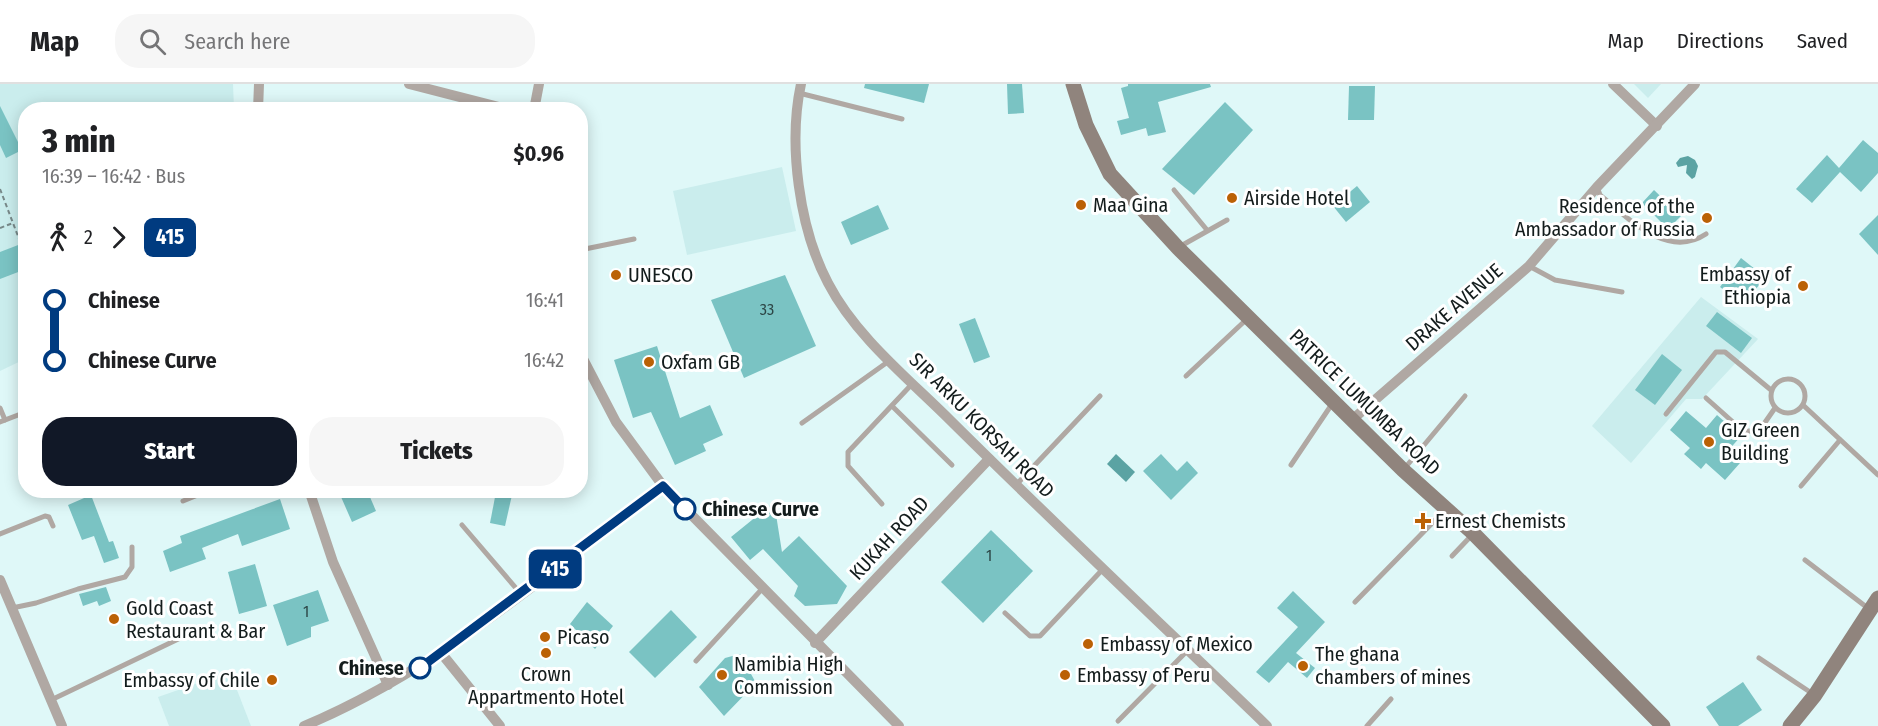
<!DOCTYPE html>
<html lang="en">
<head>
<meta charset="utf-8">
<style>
  :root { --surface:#fff; --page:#f6f6f6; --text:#202124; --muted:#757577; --line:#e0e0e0; --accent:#111827 }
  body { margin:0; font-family:"Fira Sans Condensed",sans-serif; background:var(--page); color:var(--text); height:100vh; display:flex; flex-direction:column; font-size:22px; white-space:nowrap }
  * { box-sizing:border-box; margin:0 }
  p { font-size:20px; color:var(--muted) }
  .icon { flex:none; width:33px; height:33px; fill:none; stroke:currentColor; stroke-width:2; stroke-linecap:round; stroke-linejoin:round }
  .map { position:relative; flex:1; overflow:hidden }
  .drawer { position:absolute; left:18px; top:18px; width:570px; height:396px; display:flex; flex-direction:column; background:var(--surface); border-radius:24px; box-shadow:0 3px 15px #0003 }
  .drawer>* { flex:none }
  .badge { padding:0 12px; border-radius:9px; font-size:21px; line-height:39px }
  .map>.badge { position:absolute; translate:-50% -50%; box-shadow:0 0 0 3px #fff }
  .legs { display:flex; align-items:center; gap:9px; height:66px; padding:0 24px; font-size:20px }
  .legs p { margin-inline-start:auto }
  .head { display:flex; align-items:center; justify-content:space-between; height:102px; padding:0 24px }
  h1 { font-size:33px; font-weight:800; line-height:45px }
  .action { display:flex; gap:12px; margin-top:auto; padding:12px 24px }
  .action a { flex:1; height:69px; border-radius:24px; background:var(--accent); color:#fff; font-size:24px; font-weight:800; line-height:69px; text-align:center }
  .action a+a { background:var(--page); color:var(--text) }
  ul { padding:0 24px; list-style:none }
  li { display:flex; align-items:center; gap:21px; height:60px; font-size:22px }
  li i { display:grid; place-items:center; width:9px; height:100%; margin:0 8px; background:currentColor }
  li i::after { content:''; width:15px; height:15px; margin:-8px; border:4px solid; border-radius:50%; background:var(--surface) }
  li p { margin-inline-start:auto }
  li:first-child i { background:linear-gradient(#0000 50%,currentColor 0) }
  li:last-child i { background:linear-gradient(currentColor 50%,#0000 0) }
  header { display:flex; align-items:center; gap:36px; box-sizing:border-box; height:84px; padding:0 30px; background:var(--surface); border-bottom:2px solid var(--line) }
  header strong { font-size:28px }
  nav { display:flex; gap:33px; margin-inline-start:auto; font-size:21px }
  .search { width:420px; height:54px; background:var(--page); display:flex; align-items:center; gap:15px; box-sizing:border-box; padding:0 21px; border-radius:24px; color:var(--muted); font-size:22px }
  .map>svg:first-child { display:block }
  .built { fill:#caeded }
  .water { fill:#5ba3a3 }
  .building { fill:#7ac3c3 }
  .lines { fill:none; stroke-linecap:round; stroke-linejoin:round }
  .path { stroke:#788989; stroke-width:2; stroke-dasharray:4.5 3; stroke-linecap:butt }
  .lane { stroke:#b0a8a3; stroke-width:5 }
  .street { stroke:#b0a8a3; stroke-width:10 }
  .secondary { stroke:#90847d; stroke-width:15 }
  .line-1-casing { stroke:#fff; stroke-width:14 }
  .line-1 { stroke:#003b80; stroke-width:9 }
  .poi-dot { fill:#bb6105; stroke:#fff; stroke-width:2 }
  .stop-1-dot { fill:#fff; stroke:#003b80; stroke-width:3 }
  .labels { text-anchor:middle; stroke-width:6; stroke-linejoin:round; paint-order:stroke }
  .number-label { font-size:16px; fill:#2d4646 }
  .poi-label { font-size:20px; fill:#131c1c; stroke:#fff; text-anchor:start }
  .street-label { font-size:20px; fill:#131c1c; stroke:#fff }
  .stop-label { font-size:20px; font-weight:bold; fill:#131c1c; stroke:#fff; text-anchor:start }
</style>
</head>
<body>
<header>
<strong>Map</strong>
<div class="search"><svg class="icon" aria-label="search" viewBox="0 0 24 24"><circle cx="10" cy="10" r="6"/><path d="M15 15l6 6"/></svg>Search here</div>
<nav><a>Map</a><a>Directions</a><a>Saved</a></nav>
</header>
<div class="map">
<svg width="1878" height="642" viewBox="0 0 1878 642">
  <rect width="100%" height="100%" fill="#dff8f8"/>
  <g class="built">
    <polygon points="0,0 233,0 234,25 26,26 25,275 0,287"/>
    <polygon points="1634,0 1661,0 1648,14"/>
    <polygon points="782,83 796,147 687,171 673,107"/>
    <polygon points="1701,213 1758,255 1702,315 1686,315 1631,379 1592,342"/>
    <polygon points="230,588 251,642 169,642 158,613"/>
  </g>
  <g class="water">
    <polygon points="1688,72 1695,76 1698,82 1695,93 1692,95 1686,89 1687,81 1678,83 1676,79 1680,74"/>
    <polygon points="1116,370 1135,388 1126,398 1107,380"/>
  </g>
  <g class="building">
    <polygon points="865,0 929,0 924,19 864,4"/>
    <polygon points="1007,0 1022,0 1024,29 1008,30"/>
    <polygon points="1128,0 1210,0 1211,3 1158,18 1166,48 1148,52 1146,44 1121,51 1117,37 1129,34 1121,4 1128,2"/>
    <polygon points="1349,2 1375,2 1374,36 1348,36"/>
    <polygon points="1225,18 1253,46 1194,111 1162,85"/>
    <polygon points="0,22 22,66 6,74 0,61"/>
    <polygon points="1863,56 1878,69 1878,89 1861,108 1840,88 1812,119 1796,105 1827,71 1839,84"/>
    <polygon points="1357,102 1370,118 1346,138 1333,122"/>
    <polygon points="1654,106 1681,132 1668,145 1642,119"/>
    <polygon points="878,121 889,145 851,161 841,138"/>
    <polygon points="1878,131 1878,171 1859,150"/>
    <polygon points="26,158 26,185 0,195 0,168"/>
    <polygon points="1741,174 1765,193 1744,221 1720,203"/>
    <polygon points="785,191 816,262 744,294 711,216"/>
    <polygon points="1717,228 1752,254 1741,269 1706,242"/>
    <polygon points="975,234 990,273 974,279 959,240"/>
    <polygon points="657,262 680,334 710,321 723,351 703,360 706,367 675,381 651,328 633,334 614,276"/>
    <polygon points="1662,270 1682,286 1655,321 1635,306"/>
    <polygon points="1686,327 1706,344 1717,331 1741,352 1727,368 1740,379 1725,396 1706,379 1701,385 1684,370 1690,364 1670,346"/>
    <polygon points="1161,370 1177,387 1187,377 1198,389 1171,416 1143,387"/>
    <polygon points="338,406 367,406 376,427 352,438"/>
    <polygon points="496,408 512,411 505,442 490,439"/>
    <polygon points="91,411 109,458 113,457 119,474 104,479 94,452 82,456 68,421"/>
    <polygon points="280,415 290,445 242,462 238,450 202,464 206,475 170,488 163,467 182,459 180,452"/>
    <polygon points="774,418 782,468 799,452 847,502 837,520 805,522 794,512 798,502 763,465 750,476 731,453"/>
    <polygon points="991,446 1033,487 983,539 941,498"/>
    <polygon points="255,480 267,522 239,530 228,488"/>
    <polygon points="106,503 111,517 99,522 97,517 83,522 79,510"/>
    <polygon points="318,506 329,537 311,543 311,553 287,562 273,521"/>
    <polygon points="1293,507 1325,538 1296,569 1315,584 1307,594 1288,578 1269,599 1256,588 1298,543 1277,524"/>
    <polygon points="587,518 613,542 595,565 570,540"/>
    <polygon points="671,526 697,553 655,594 629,568"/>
    <polygon points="740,570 753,585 751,590 756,599 724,632 699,603 725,574"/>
    <polygon points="1743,598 1762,626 1738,642 1719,642 1706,623"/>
  </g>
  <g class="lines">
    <g class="path">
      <polyline points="0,105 21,160"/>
      <polyline points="0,144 13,139"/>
    </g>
    <g class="lane">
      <polyline points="799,9 902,35"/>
      <path d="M1597,103L1600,111C1628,134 1667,176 1706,150"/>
      <polyline points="1174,106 1207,146"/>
      <polyline points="1179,163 1227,136"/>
      <polyline points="580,166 634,155"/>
      <polyline points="1529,182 1555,196 1622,208"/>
      <polyline points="1186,292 1248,234"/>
      <circle cx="1788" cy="312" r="17"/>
      <polyline points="1706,314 1743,347 1759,347 1775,324"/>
      <polyline points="1803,321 1878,391"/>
      <polyline points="892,322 952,381"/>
      <polyline points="0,324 5,336"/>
      <polyline points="1666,330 1716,268 1725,268 1771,306"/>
      <polyline points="0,338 26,328"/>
      <polyline points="802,339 889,277"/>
      <polyline points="1291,381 1332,320"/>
      <polyline points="1404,385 1465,312"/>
      <polyline points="1016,401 1100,312"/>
      <polyline points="1801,402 1840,356"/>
      <polyline points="183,417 210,406"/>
      <polyline points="882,420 848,382 848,368 913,299"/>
      <polyline points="462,441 521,510"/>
      <polyline points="0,450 45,432 49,433 53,442"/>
      <polyline points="1452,472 1472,451"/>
      <polyline points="1805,476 1869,525"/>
      <polyline points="1355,518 1444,427"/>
      <polyline points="12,524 36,519 78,505 125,493 132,483 132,463"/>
      <polyline points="1005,529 1030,552 1040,552 1103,485"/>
      <polyline points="1759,574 1813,610"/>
      <polyline points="696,577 762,505"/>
      <polyline points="51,616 195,547"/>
      <polyline points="1118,637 1188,566"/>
      <polyline points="1367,642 1391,615"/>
    </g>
    <g class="street">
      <polyline points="409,0 510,26"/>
      <path d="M801,0C788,60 799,144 828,199C856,253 909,295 951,337C1055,440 1162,541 1267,642"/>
      <polyline points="1613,0 1657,42"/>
      <polyline points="258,26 259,0"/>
      <polyline points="534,26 539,0"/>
      <polyline points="580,269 616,338 663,402 899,642"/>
      <polyline points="1353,335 1529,182 1597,103 1695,0"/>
      <polyline points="309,406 333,478 388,601"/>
      <polyline points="0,496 62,642"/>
      <polyline points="815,559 989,375"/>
      <polyline points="442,570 500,642"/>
      <path d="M304,642C438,586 548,489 663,402"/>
    </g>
    <g class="secondary">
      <polyline points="1073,0 1086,41 1110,90 1178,164 1403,386 1473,449 1663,642"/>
      <polyline points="1790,642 1815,611 1878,514"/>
    </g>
  </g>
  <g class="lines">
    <g class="line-1-casing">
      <polyline id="line-1" points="420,584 663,402 685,425"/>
    </g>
    <use href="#line-1" class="line-1"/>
  </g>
  <g class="poi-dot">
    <circle cx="1232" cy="114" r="6"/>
    <circle cx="1081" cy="121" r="6"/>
    <circle cx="1707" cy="134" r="6"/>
    <circle cx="616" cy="191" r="6"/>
    <circle cx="1803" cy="202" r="6"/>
    <circle cx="649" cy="278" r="6"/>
    <circle cx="1709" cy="358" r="6"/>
    <path d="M1420 428h6v6h6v6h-6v6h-6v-6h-6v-6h6z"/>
    <circle cx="114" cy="535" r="6"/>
    <circle cx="545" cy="553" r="6"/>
    <circle cx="1088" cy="560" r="6"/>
    <circle cx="546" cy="569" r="6"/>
    <circle cx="1303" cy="582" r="6"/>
    <circle cx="722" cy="591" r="6"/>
    <circle cx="1065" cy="591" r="6"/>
    <circle cx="272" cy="596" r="6"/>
  </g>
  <g class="stop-1-dot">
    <circle cx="685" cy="425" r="10"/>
    <circle cx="420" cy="584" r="10"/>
  </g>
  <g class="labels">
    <g class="number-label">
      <text x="767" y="231">33</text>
      <text x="989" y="477">1</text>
      <text x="306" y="533">1</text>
    </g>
    <g class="poi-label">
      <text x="1244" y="121">Airside Hotel</text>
      <text x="1093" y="128">Maa Gina</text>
      <text x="1695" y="129" text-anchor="end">Residence of the<tspan x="1695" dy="23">Ambassador of Russia</tspan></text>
      <text x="1791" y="197" text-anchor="end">Embassy of<tspan x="1791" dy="23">Ethiopia</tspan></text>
      <text x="628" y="198">UNESCO</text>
      <text x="661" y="285">Oxfam GB</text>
      <text x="1721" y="353">GIZ Green<tspan x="1721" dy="23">Building</tspan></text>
      <text x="1435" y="444">Ernest Chemists</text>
      <text x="126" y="531">Gold Coast<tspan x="126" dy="23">Restaurant &amp; Bar</tspan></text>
      <text x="557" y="560">Picaso</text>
      <text x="1100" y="567">Embassy of Mexico</text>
      <text x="1315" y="577">The ghana<tspan x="1315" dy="23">chambers of mines</tspan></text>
      <text x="734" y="587">Namibia High<tspan x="734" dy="23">Commission</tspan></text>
      <text x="546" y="597" text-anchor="middle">Crown<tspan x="546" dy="23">Appartmento Hotel</tspan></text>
      <text x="1077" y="598">Embassy of Peru</text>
      <text x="260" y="603" text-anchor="end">Embassy of Chile</text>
    </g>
    <g class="street-label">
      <text transform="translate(1454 223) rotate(-41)" y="7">DRAKE AVENUE</text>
      <text transform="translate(1365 318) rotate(44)" y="7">PATRICE LUMUMBA ROAD</text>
      <text transform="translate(982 341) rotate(45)" y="7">SIR ARKU KORSAH ROAD</text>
      <text transform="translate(889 454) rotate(-47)" y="7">KUKAH ROAD</text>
    </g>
    <g class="stop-label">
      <text x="702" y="432">Chinese Curve</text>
      <text x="404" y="591" text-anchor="end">Chinese</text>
    </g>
  </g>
</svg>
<b class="badge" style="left:555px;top:485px;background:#003b80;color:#fff">415</b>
<section class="drawer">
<div class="head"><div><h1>3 min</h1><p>16:39 – 16:42 · Bus</p></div><b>$0.96</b></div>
<div class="legs"><svg class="icon" aria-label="walk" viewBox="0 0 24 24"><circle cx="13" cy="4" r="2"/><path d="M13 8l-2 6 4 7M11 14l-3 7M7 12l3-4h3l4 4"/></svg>2<svg class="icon" aria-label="forward" viewBox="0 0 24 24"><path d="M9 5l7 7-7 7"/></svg><b class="badge" style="background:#003b80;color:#fff">415</b></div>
<ul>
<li><i style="color:#003b80"></i><b>Chinese</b><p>16:41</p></li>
<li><i style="color:#003b80"></i><b>Chinese Curve</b><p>16:42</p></li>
</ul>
<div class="action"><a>Start</a><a>Tickets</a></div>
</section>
</div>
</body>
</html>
